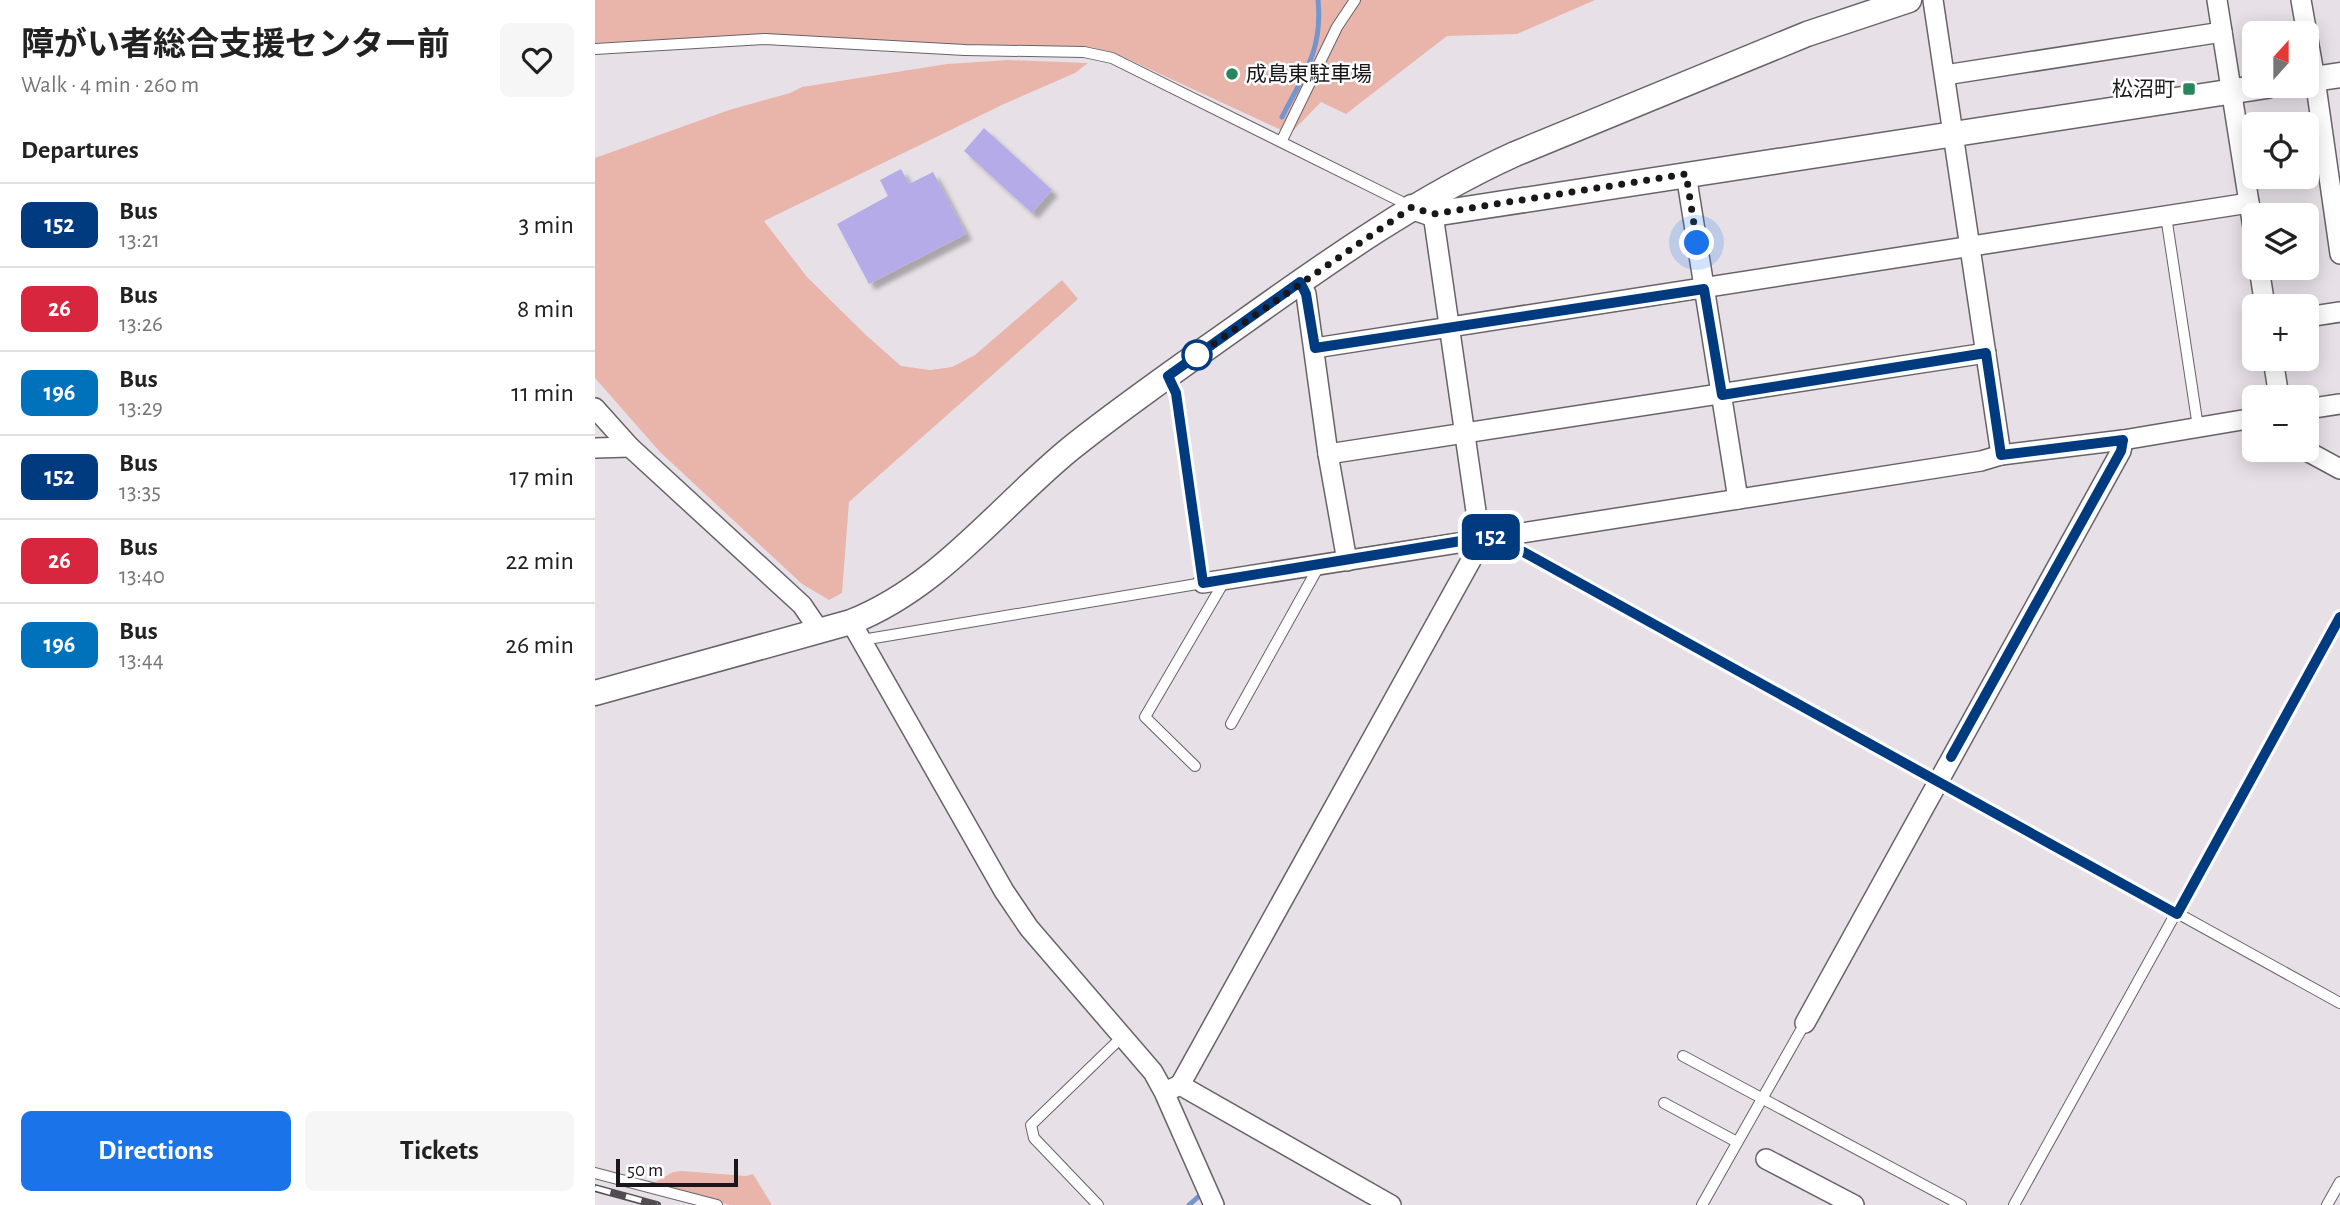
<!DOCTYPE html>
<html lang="en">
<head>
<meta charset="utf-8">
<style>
  :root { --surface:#fff; --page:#f6f6f6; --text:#222; --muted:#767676; --line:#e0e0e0; --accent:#1a73e8 }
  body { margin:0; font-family:"Alegreya Sans","Noto Sans JP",sans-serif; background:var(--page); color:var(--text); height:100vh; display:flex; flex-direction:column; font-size:26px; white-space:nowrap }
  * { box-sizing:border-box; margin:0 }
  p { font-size:23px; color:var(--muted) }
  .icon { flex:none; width:38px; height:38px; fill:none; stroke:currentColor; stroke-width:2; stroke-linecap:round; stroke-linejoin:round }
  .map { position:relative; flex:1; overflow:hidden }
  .side { display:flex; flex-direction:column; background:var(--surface); width:595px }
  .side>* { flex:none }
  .badge { padding:0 14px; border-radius:10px; font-size:24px; line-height:46px }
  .needle { width:46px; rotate:21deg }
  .tools { position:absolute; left:1647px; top:21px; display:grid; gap:14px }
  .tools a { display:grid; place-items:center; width:77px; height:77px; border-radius:10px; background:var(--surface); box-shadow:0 4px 18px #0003; font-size:35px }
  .scale { position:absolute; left:21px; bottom:18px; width:122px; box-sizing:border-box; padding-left:7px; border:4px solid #191719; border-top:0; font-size:19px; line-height:24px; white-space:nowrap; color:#191719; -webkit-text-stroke:5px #fff; paint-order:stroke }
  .you { position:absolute; width:35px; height:35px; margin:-18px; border:5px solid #fff; border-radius:50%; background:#1a73e8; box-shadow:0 0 0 10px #1a73e833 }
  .map>.badge { position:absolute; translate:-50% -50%; box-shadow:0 0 0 4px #fff }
  h2 { padding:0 21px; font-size:26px; line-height:63px }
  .round { display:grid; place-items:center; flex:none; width:74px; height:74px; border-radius:10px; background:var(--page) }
  .summary { display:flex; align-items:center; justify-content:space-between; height:119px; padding:0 21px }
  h1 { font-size:33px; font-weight:700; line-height:52px }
  .button { display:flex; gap:14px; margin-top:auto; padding:14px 21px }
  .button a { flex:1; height:80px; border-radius:10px; background:var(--accent); color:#fff; font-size:28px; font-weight:700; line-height:80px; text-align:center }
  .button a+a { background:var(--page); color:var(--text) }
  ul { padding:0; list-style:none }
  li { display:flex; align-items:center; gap:21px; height:84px; padding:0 21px; border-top:2px solid var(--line) }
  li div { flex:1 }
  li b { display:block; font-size:26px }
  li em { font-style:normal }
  li .badge { min-width:77px; font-weight:700; text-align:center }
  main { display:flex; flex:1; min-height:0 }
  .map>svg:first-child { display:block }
  .green { fill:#e9b5ab }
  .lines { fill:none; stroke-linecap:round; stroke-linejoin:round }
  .stream { stroke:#7496cc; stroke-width:5 }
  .building { fill:#b5abe9; filter:url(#shadow) }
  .service-casing { stroke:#686368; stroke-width:12 }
  .minor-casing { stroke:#686368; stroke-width:22 }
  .tertiary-casing { stroke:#686368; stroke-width:27 }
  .service { stroke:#fff; stroke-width:10 }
  .minor { stroke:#fff; stroke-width:19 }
  .tertiary { stroke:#fff; stroke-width:24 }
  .rail-casing { stroke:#504c50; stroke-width:8 }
  .rail { stroke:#fff; stroke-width:5; stroke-dasharray:16; stroke-linecap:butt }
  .line-casing { stroke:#fff; stroke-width:16 }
  .line { stroke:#003b80; stroke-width:10 }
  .walk { stroke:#191719; stroke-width:7; stroke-dasharray:0 12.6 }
  .poi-dot { fill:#29855b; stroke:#fff; stroke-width:2.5 }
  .stop-dot { fill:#fff; stroke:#003b80; stroke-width:3.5 }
  .labels { text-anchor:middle; stroke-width:5; stroke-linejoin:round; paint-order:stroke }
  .poi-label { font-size:21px; fill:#191719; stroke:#fff; text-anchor:start }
</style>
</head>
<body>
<main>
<section class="side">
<div class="summary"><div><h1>障がい者総合支援センター前</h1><p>Walk · 4 min · 260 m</p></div><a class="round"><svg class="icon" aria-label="heart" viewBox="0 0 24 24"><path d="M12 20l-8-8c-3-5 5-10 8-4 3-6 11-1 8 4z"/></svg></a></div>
<h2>Departures</h2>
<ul>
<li><span class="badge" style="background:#003b80;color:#fff">152</span><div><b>Bus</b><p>13:21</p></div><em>3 min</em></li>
<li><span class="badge" style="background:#d7263d;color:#fff">26</span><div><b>Bus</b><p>13:26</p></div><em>8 min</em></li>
<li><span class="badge" style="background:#0072bc;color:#fff">196</span><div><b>Bus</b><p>13:29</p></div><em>11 min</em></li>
<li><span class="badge" style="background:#003b80;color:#fff">152</span><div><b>Bus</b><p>13:35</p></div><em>17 min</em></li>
<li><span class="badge" style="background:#d7263d;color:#fff">26</span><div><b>Bus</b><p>13:40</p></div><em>22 min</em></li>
<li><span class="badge" style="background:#0072bc;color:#fff">196</span><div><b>Bus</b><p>13:44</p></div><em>26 min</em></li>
</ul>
<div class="button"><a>Directions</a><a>Tickets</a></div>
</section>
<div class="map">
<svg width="1745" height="1205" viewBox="0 0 1745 1205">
  <defs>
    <filter id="shadow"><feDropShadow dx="6" dy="6" stdDeviation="2" flood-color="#0004"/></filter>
  </defs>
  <rect width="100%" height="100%" fill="#e7e1e7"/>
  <g class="green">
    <polygon points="0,0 1000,0 922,34 852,36 751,114 726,102 695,134 522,54 495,47 328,44 179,35 0,43"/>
    <polygon points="413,60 493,63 480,73 409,104 169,221 212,277 272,336 306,366 335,370 357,367 380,355 467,280 483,299 254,502 247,593 234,600 207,584 65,452 0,378 0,158 134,110 195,93 207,87 352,64"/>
    <polygon points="87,1171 151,1176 158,1174 177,1205 135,1205 57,1184 78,1172"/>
  </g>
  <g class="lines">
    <g class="stream">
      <path d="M687,117C709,74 728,50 723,0"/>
      <polyline points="594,1205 603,1197"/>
    </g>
  </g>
  <g class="building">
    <polygon points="389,128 457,190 437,213 369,151"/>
    <polygon points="306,169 314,184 338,172 371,234 274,284 242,224 293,196 285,180"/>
  </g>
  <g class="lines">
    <g class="service-casing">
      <g id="service">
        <polyline points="0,49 170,39 370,50 489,52 517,58 817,207"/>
        <polyline points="687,140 742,27 760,0"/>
        <polyline points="1571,216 1603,427"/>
        <polyline points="910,535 913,541 923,549 1745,1003"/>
        <polyline points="267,640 608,583 581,392 573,376"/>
        <polyline points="636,724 724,566"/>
        <polyline points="600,766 550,717 630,580"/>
        <polyline points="1088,1056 1366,1205"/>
        <polyline points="1069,1103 1142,1142"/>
        <polyline points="0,1173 122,1205"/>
        <polyline points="503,1205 439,1138 436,1125 528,1036"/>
        <polyline points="1107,1205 1210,1023"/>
        <polyline points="1419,1205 1745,617"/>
        <polyline points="1732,1205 1745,1182"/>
      </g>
    </g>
    <g class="minor-casing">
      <g id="minor">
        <polyline points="1338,0 1406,455"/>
        <polyline points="1622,0 1659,234"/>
        <polyline points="1706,0 1720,79 1745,254"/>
        <polyline points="1350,75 1627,32"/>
        <polyline points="1091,174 1143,499"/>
        <polyline points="1664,268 1670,306"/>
        <polyline points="705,282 711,294 733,454 752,561"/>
        <polyline points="1712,317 1745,312"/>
        <polyline points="720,348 1654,203"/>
        <polyline points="1678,359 1684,397"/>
        <polyline points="0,408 35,447 207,605 224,630"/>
        <polyline points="1712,409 1745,404"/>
        <polyline points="0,448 35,447"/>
        <polyline points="1710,450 1745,469"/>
        <polyline points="733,454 1391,353"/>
        <polyline points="608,583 1386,461 1406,455 1528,440 1659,418"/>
        <polyline points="256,622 409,891 434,928 558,1072 569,1092 619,1205"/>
        <polyline points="1210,1023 1526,451 1528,440"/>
        <polyline points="585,1085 884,546 885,539 838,214"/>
        <polyline points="574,1090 585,1085 796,1205"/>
        <polyline points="1171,1159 1259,1205"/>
      </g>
    </g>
    <g class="tertiary-casing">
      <g id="tertiary">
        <polyline points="1712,80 1745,75"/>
        <polyline points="817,207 838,214 1672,86"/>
        <path d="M0,693L256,622C345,587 403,508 475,449C531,404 591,363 650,321C737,259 823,198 920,154L1212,34L1314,0"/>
      </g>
    </g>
    <use href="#service" class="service"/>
    <use href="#minor" class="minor"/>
    <use href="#tertiary" class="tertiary"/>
    <g class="rail-casing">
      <polyline id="rail" points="0,1188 62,1205"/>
    </g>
    <use href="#rail" class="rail"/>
  </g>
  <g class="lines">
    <g class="line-casing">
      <polyline id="line" points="1356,757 1526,451 1528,440 1406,455 1391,353 1127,395 1109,289 720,348 711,294 705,282 573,376 581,393 608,583 909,534 913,541 923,549 1582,914 1745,617"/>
    </g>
    <use href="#line" class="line"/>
    <polyline class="walk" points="602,355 595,360 817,207 838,214 1091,174 1102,243"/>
  </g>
  <g class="poi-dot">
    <circle cx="637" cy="74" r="7"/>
    <rect x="1587" y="82" width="14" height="14" rx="3.5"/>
  </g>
  <circle class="stop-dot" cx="602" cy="355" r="14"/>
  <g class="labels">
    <g class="poi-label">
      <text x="651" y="81">成島東駐車場</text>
      <text x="1580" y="96" text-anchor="end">松沼町</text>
    </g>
  </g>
</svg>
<div class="tools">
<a><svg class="needle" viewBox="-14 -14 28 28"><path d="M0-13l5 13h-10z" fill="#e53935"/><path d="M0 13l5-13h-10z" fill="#767676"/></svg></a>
<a><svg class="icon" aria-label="locate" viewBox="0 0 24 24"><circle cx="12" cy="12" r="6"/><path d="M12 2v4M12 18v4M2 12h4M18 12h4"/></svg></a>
<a><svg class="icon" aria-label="layers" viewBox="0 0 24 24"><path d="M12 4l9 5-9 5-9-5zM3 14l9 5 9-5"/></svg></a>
<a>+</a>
<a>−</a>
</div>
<div class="scale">50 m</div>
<div class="you" style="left:1102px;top:243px"></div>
<b class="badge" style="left:896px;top:537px;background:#003b80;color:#fff">152</b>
</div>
</main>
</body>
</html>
